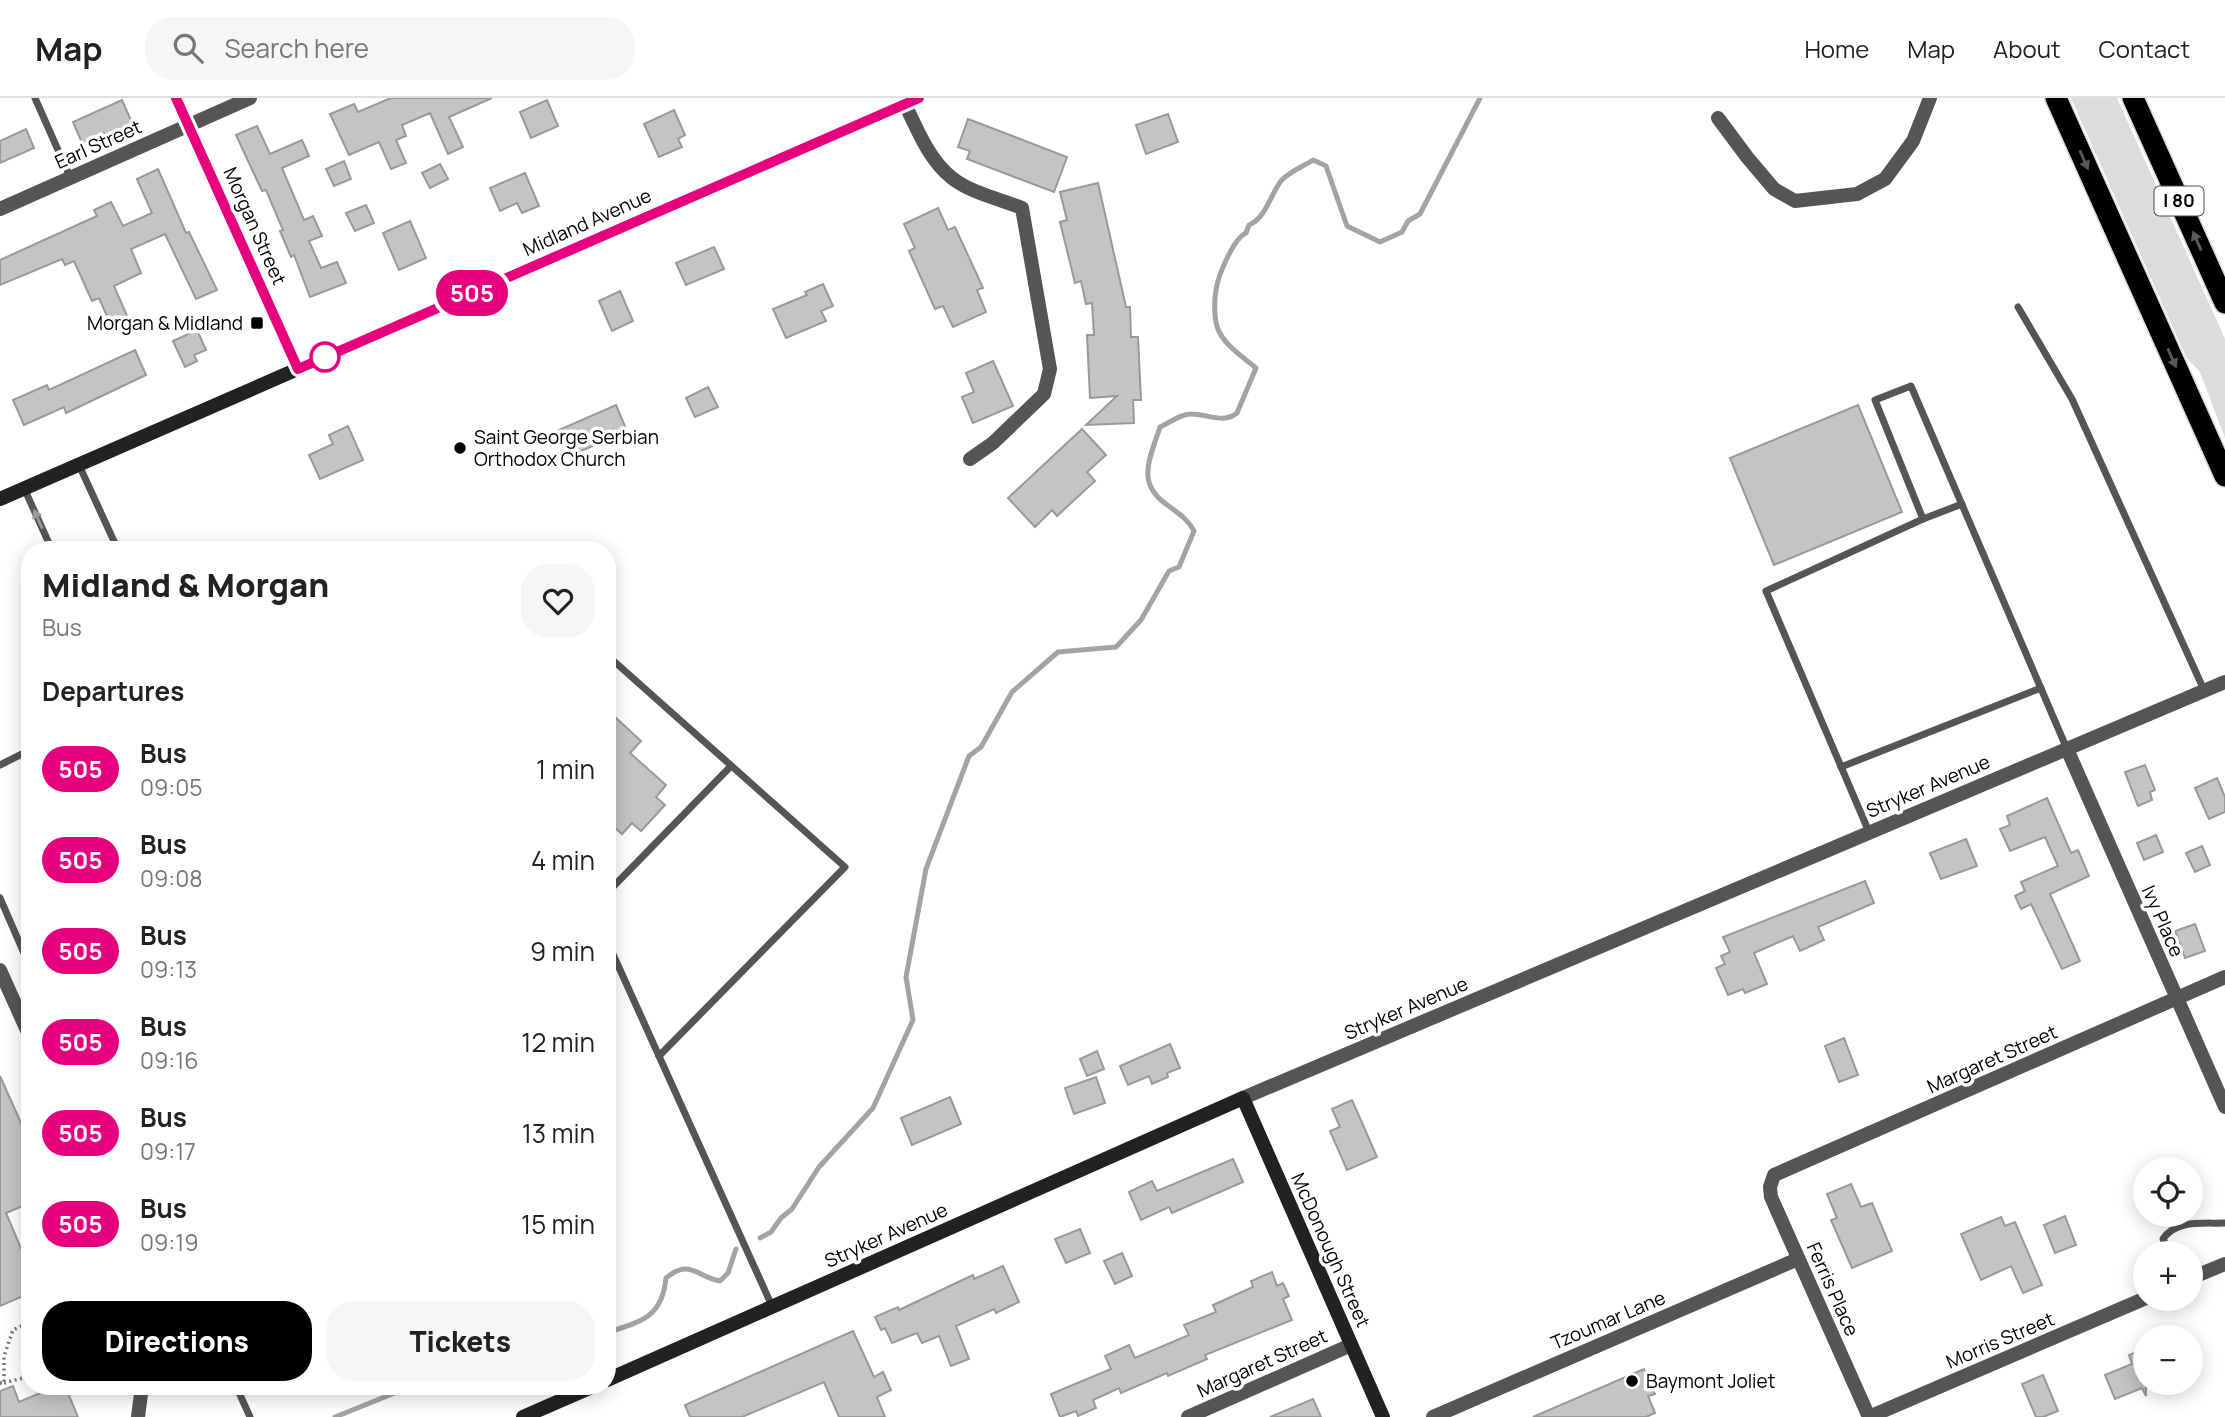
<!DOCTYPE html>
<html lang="en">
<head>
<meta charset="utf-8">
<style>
  :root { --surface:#fff; --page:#f6f6f6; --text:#222; --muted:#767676; --line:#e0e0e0; --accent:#000 }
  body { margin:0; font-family:Manrope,sans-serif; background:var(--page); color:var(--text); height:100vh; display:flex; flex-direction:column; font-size:26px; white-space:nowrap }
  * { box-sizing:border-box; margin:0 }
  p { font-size:23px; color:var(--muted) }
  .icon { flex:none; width:38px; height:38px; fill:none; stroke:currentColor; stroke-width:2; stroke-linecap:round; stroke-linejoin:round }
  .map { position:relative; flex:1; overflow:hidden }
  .drawer { position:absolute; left:21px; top:443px; width:595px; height:854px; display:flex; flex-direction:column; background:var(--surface); border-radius:28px; box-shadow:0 4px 18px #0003 }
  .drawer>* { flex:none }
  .badge { padding:0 14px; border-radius:23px; font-size:24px; line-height:46px }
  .fabs { position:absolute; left:2133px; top:1059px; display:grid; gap:14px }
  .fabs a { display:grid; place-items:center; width:70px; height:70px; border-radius:50%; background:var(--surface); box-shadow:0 4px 18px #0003; font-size:35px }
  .map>.badge { position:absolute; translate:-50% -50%; box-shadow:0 0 0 4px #fff }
  h2 { padding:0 21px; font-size:26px; line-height:63px }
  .round { display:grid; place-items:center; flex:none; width:74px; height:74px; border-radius:28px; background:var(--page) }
  .head { display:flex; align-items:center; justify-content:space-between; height:119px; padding:0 21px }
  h1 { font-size:33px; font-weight:800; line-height:52px }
  .primary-button { display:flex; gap:14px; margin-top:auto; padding:14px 21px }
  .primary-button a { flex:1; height:80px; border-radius:28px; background:var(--accent); color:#fff; font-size:28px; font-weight:800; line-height:80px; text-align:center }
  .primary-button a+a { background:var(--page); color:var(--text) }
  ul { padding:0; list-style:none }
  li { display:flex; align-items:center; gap:21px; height:91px; padding:0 21px }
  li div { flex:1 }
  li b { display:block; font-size:26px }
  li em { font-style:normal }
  li .badge { min-width:77px; font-weight:700; text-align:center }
  header { display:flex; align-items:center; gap:42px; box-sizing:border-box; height:98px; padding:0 35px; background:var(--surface); border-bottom:2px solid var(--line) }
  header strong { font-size:33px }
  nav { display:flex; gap:38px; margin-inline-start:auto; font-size:24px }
  .search { width:490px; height:63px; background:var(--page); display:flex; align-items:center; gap:18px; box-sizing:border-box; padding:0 24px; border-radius:28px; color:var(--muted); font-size:26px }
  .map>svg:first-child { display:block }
  .green { fill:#dcdcdc }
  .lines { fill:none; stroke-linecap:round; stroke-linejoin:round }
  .stream { stroke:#a3a3a3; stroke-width:5 }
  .building { fill:#c4c4c4; stroke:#999; stroke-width:2 }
  .highway-casing { stroke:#dbdbdb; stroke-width:24 }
  .path { stroke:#777; stroke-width:3.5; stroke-dasharray:2 3.5; stroke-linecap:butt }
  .lane { stroke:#555; stroke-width:7 }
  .street { stroke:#555; stroke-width:14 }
  .secondary { stroke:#222; stroke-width:14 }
  .highway { stroke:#000; stroke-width:21 }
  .oneway { fill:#595959 }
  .oneway2 { fill:#999 }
  .line-casing { stroke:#fff; stroke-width:16 }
  .line { stroke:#e6007e; stroke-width:10 }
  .poi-dot { fill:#000; stroke:#fff; stroke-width:2.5 }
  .stop-dot { fill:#fff; stroke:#e6007e; stroke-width:3.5 }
  .labels { text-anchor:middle; stroke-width:7; stroke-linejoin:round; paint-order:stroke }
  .shield { fill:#fff; stroke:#4c4c4c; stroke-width:2 }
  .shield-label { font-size:18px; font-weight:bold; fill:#000 }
  .street-label { font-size:19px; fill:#000; stroke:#fff }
  .poi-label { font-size:19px; fill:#000; stroke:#fff; text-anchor:start }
</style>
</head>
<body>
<header>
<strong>Map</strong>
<div class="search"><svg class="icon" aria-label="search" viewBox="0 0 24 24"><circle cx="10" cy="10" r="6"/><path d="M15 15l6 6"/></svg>Search here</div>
<nav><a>Home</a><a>Map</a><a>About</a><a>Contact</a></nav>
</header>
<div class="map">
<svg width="2225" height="1319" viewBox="0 0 2225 1319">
  <rect width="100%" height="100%" fill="#fff"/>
  <polygon class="green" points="2071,0 2117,0 2225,241 2225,340 2200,274 2186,259"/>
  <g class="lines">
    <g class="stream">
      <path d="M760,1140L771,1134L781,1120L792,1111L819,1069L873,1010L913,922L906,879L926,771L969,658L981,649L1012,594L1058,554L1116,549L1141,522L1169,473L1179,469L1194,433C1187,420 1178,415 1166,406C1135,384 1151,358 1160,329C1169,325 1182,315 1192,316C1207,316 1224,326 1237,315L1256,270C1243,259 1224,247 1218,231C1214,222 1214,202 1216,192C1218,178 1233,141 1246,135L1249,127C1266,120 1270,97 1281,83C1288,74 1304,68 1313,62L1326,68L1347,128L1380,144L1402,134L1408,123L1420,116L1480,0"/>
      <path d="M607,1235C641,1223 662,1220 666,1180C690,1160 697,1179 720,1183L728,1175L736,1151"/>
      <polyline points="335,1319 412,1288"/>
    </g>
  </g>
  <g class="building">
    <polygon points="391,0 492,0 449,19 463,49 448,56 430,15 402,27 406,38 396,42 406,65 391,71 379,44 349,57 330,16 354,6 358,14"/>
    <polygon points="122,2 133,27 106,39 104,35 82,45 73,24"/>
    <polygon points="547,2 558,28 531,40 520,14"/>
    <polygon points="674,12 685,37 678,41 682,49 659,59 644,26"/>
    <polygon points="1168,16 1178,44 1146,56 1136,27"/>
    <polygon points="968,21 1067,59 1054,94 967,61 970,53 958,49"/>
    <polygon points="257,28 270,56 302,42 309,58 282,70 304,122 313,118 322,138 309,143 321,170 337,164 346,185 310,199 294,157 291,159 280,133 283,132 266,92 262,93 236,37"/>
    <polygon points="26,31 34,50 0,65 0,43"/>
    <polygon points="344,63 351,81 334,88 326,71"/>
    <polygon points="440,66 448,81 430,90 422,75"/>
    <polygon points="158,71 186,135 189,134 217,192 196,201 165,136 131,151 141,175 114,188 131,227 114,234 99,200 92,203 74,163 65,167 62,161 0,187 0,162 97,118 94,112 111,104 123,128 152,115 137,81"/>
    <polygon points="525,75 539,108 522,115 517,105 500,113 490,90"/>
    <polygon points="1098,85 1126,209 1130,209 1131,239 1138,239 1141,302 1133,302 1134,325 1086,327 1117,298 1090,300 1087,237 1094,237 1092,205 1086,206 1081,183 1075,185 1060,124 1067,122 1060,94"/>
    <polygon points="366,107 374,125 355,133 346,115"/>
    <polygon points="938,110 948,132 955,129 983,190 977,192 986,214 953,229 943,208 935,211 909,153 915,150 904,126"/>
    <polygon points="410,123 426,160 399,172 383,135"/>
    <polygon points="714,149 724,171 686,187 676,165"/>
    <polygon points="823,186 833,208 821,213 826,223 786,240 773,211 807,197 805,194"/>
    <polygon points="620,193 633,223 612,233 599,203"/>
    <polygon points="197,232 206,252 194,257 197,263 185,269 173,243"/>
    <polygon points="135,252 146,277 66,315 64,309 24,327 13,302 47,287 49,292"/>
    <polygon points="993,263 1013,308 973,325 962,299 974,294 966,275"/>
    <polygon points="708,289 718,309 695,319 686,300"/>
    <polygon points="616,307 627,333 570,358 559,332"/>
    <polygon points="1858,307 1902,414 1774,467 1730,360"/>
    <polygon points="348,328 363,362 320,381 309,357 333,346 329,337"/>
    <polygon points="1082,331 1106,357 1087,374 1095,383 1057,418 1052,412 1035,429 1008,400"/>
    <polygon points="615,619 641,643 630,655 666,687 656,699 665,707 641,733 632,725 622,736 607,723 607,628"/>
    <polygon points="2145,667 2155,692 2150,694 2152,702 2138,708 2125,674"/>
    <polygon points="2217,680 2225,699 2225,714 2209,721 2195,690"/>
    <polygon points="2047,700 2071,755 2078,752 2089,778 2050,796 2080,863 2062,871 2031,806 2021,811 2015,798 2025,793 2021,784 2058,768 2045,739 2010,753 2000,731 2010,727 2007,718"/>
    <polygon points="2156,737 2163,754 2144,762 2137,745"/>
    <polygon points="1966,741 1977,768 1941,781 1930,755"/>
    <polygon points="2202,748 2210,767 2195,774 2186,755"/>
    <polygon points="1865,783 1874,805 1818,829 1824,842 1800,853 1793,838 1754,855 1767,886 1745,895 1743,891 1728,897 1716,870 1725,866 1721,858 1730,854 1723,839"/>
    <polygon points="2195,826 2205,853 2185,860 2175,833"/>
    <polygon points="1844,940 1858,977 1839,984 1825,948"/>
    <polygon points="1170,946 1180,970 1167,975 1168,979 1152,986 1149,978 1128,987 1120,968"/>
    <polygon points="1097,953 1104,971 1087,978 1080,961"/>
    <polygon points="0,978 30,1045 30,1105 6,1115 23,1155 30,1152 30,1195 0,1208"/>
    <polygon points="1096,979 1105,1005 1074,1016 1065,990"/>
    <polygon points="950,999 961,1026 912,1047 901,1020"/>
    <polygon points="1352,1002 1377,1059 1347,1072 1330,1033 1340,1029 1332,1011"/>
    <polygon points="1233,1061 1243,1084 1172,1115 1169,1109 1141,1122 1129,1094 1152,1083 1157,1093"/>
    <polygon points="1851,1086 1861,1109 1872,1105 1892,1153 1852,1170 1831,1122 1837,1120 1827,1096"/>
    <polygon points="2065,1118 2076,1147 2055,1155 2044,1127"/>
    <polygon points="2001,1119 2005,1128 2015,1124 2042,1187 2023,1195 2011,1168 1981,1182 1961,1136"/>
    <polygon points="1080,1131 1090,1155 1066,1165 1055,1141"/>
    <polygon points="1122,1155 1132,1178 1115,1186 1104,1163"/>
    <polygon points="1003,1168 1019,1204 996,1215 994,1211 956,1228 969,1261 951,1268 939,1238 922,1245 917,1235 892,1245 885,1230 881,1232 875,1219 898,1209 899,1212 973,1177 974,1181"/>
    <polygon points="1272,1174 1277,1188 1283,1185 1289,1198 1283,1201 1292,1222 1205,1257 1207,1261 1168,1278 1167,1275 1121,1295 1119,1290 1093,1302 1096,1310 1078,1318 1076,1313 1060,1319 1051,1296 1111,1271 1105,1258 1129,1247 1135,1260 1189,1237 1184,1227 1216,1214 1213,1207 1253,1189 1251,1183"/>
    <polygon points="853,1233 874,1279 883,1274 891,1292 877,1299 885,1319 839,1319 824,1284 742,1319 690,1319 685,1307"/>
    <polygon points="2146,1250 2146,1298 2142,1290 2115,1301 2105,1277 2132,1266 2129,1257"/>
    <polygon points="1644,1271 1655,1296 1648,1298 1655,1315 1646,1319 1533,1319"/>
    <polygon points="2043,1277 2058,1313 2043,1319 2036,1319 2022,1286"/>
    <polygon points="13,1288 19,1304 57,1288 65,1288 78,1319 0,1319 0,1293"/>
    <polygon points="1313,1301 1321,1319 1270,1319"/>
  </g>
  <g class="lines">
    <g class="highway-casing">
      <g id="highway">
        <polyline points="2056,0 2225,378"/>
        <polyline points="2133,0 2225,205"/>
      </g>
    </g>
    <g class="path">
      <polyline points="0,1285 4,1285 4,1258 13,1232 30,1224"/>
      <polyline points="4,1285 30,1278"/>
    </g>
    <g class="lane">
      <polyline points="35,0 70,79"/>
      <polyline points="2018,209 2072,301 2204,592"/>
      <polyline points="79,367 118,452"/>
      <polyline points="24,390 52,452"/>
      <polyline points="1923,421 1962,406"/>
      <polyline points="607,557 845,769 659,958"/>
      <polyline points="0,667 30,652"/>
      <polyline points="1841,669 2041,590"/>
      <polyline points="1869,734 1766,493 1923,421 1875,302 1911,288 2067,651"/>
      <polyline points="607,795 731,668"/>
      <polyline points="0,800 30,869"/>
      <polyline points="607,843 772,1208"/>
      <polyline points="28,1118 30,1119"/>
      <path d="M2170,1155L2163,1141C2176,1121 2203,1126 2225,1125"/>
      <polyline points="236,1288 250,1319"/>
    </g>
    <g class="street">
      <path d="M905,6C917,31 929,62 952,80C971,95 1000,101 1022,110L1050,271L1044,296L993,345L970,361"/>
      <polyline points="1718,20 1747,59 1774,91 1795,103 1857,96 1885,81 1913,43 1930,0"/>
      <polyline points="0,111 250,0"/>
      <polyline points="2067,651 2225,1009"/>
      <polyline points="0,872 30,939"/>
      <polyline points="1243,1000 2225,584"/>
      <polyline points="2191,1180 2225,1166"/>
      <polyline points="138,1319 142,1288"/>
      <polyline points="1188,1319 1351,1247"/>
      <polyline points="1433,1319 1798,1161"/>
      <polyline points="1869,1319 1771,1099 1770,1089 1774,1077 2225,879"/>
      <polyline points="1869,1319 2146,1200"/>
    </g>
    <g class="secondary">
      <polyline points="176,0 298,271"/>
      <polyline points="0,401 919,0"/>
      <polyline points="607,1282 1243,1000 1383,1319"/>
      <polyline points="523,1319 594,1288"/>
    </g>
    <use href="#highway" class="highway"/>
  </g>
  <defs><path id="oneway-solid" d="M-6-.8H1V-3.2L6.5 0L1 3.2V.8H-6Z" transform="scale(1.75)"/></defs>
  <g class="oneway">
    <use href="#oneway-solid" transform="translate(2084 62) rotate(66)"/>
    <use href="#oneway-solid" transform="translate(2197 143) rotate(-114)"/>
    <use href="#oneway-solid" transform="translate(2172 260) rotate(66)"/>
  </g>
  <use class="oneway2" href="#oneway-solid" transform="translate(38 421) rotate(-114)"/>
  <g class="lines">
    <g class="line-casing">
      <polyline id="line" points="176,0 298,271 919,0"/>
    </g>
    <use href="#line" class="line"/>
  </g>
  <g class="poi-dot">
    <rect x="250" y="218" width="14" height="14" rx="3.5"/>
    <circle cx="460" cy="350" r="7"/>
    <circle cx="1632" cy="1283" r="7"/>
  </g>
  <circle class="stop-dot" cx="325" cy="259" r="14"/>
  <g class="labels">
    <rect class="shield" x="2154.5" y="88.5" width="49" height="29" rx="5"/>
    <g class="shield-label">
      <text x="2179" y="109">I 80</text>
    </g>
    <g class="street-label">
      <text transform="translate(98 46) rotate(-24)" y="7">Earl Street</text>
      <text transform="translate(587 124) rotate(-24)" y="7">Midland Avenue</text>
      <text transform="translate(255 128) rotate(66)" y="7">Morgan Street</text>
      <text transform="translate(1928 688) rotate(-23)" y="7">Stryker Avenue</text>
      <text transform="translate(2163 823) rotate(66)" y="7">Ivy Place</text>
      <text transform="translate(1406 910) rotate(-23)" y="7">Stryker Avenue</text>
      <text transform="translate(1992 961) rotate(-24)" y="7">Margaret Street</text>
      <text transform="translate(886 1137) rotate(-24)" y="7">Stryker Avenue</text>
      <text transform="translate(1331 1152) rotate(66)" y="7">McDonough Street</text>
      <text transform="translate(1833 1191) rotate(66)" y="7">Ferris Place</text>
      <text transform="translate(1608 1222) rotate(-23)" y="7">Tzoumar Lane</text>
      <text transform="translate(2000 1242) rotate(-23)" y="7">Morris Street</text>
      <text transform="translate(1262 1265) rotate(-24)" y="7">Margaret Street</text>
    </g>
    <g class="poi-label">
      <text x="243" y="232" text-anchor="end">Morgan &amp; Midland</text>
      <text x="474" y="346">Saint George Serbian<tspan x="474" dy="22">Orthodox Church</tspan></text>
      <text x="1646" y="1290">Baymont Joliet</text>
    </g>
  </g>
</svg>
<div class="fabs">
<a><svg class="icon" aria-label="locate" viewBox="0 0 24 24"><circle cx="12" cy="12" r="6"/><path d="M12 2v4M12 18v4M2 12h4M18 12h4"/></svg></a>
<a>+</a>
<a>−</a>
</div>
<b class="badge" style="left:472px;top:195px;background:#e6007e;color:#fff">505</b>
<section class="drawer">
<div class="head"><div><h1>Midland &amp; Morgan</h1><p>Bus</p></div><a class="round"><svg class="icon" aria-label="heart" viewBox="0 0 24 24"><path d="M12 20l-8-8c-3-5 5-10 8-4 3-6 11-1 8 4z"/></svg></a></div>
<h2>Departures</h2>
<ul>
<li><span class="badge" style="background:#e6007e;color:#fff">505</span><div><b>Bus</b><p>09:05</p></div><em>1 min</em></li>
<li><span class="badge" style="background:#e6007e;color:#fff">505</span><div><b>Bus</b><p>09:08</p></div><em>4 min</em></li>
<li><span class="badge" style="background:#e6007e;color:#fff">505</span><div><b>Bus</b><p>09:13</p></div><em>9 min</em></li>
<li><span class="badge" style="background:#e6007e;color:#fff">505</span><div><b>Bus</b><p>09:16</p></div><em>12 min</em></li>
<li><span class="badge" style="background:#e6007e;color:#fff">505</span><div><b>Bus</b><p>09:17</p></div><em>13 min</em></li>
<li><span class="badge" style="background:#e6007e;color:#fff">505</span><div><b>Bus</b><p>09:19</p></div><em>15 min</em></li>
</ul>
<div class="primary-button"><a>Directions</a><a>Tickets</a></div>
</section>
</div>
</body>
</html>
